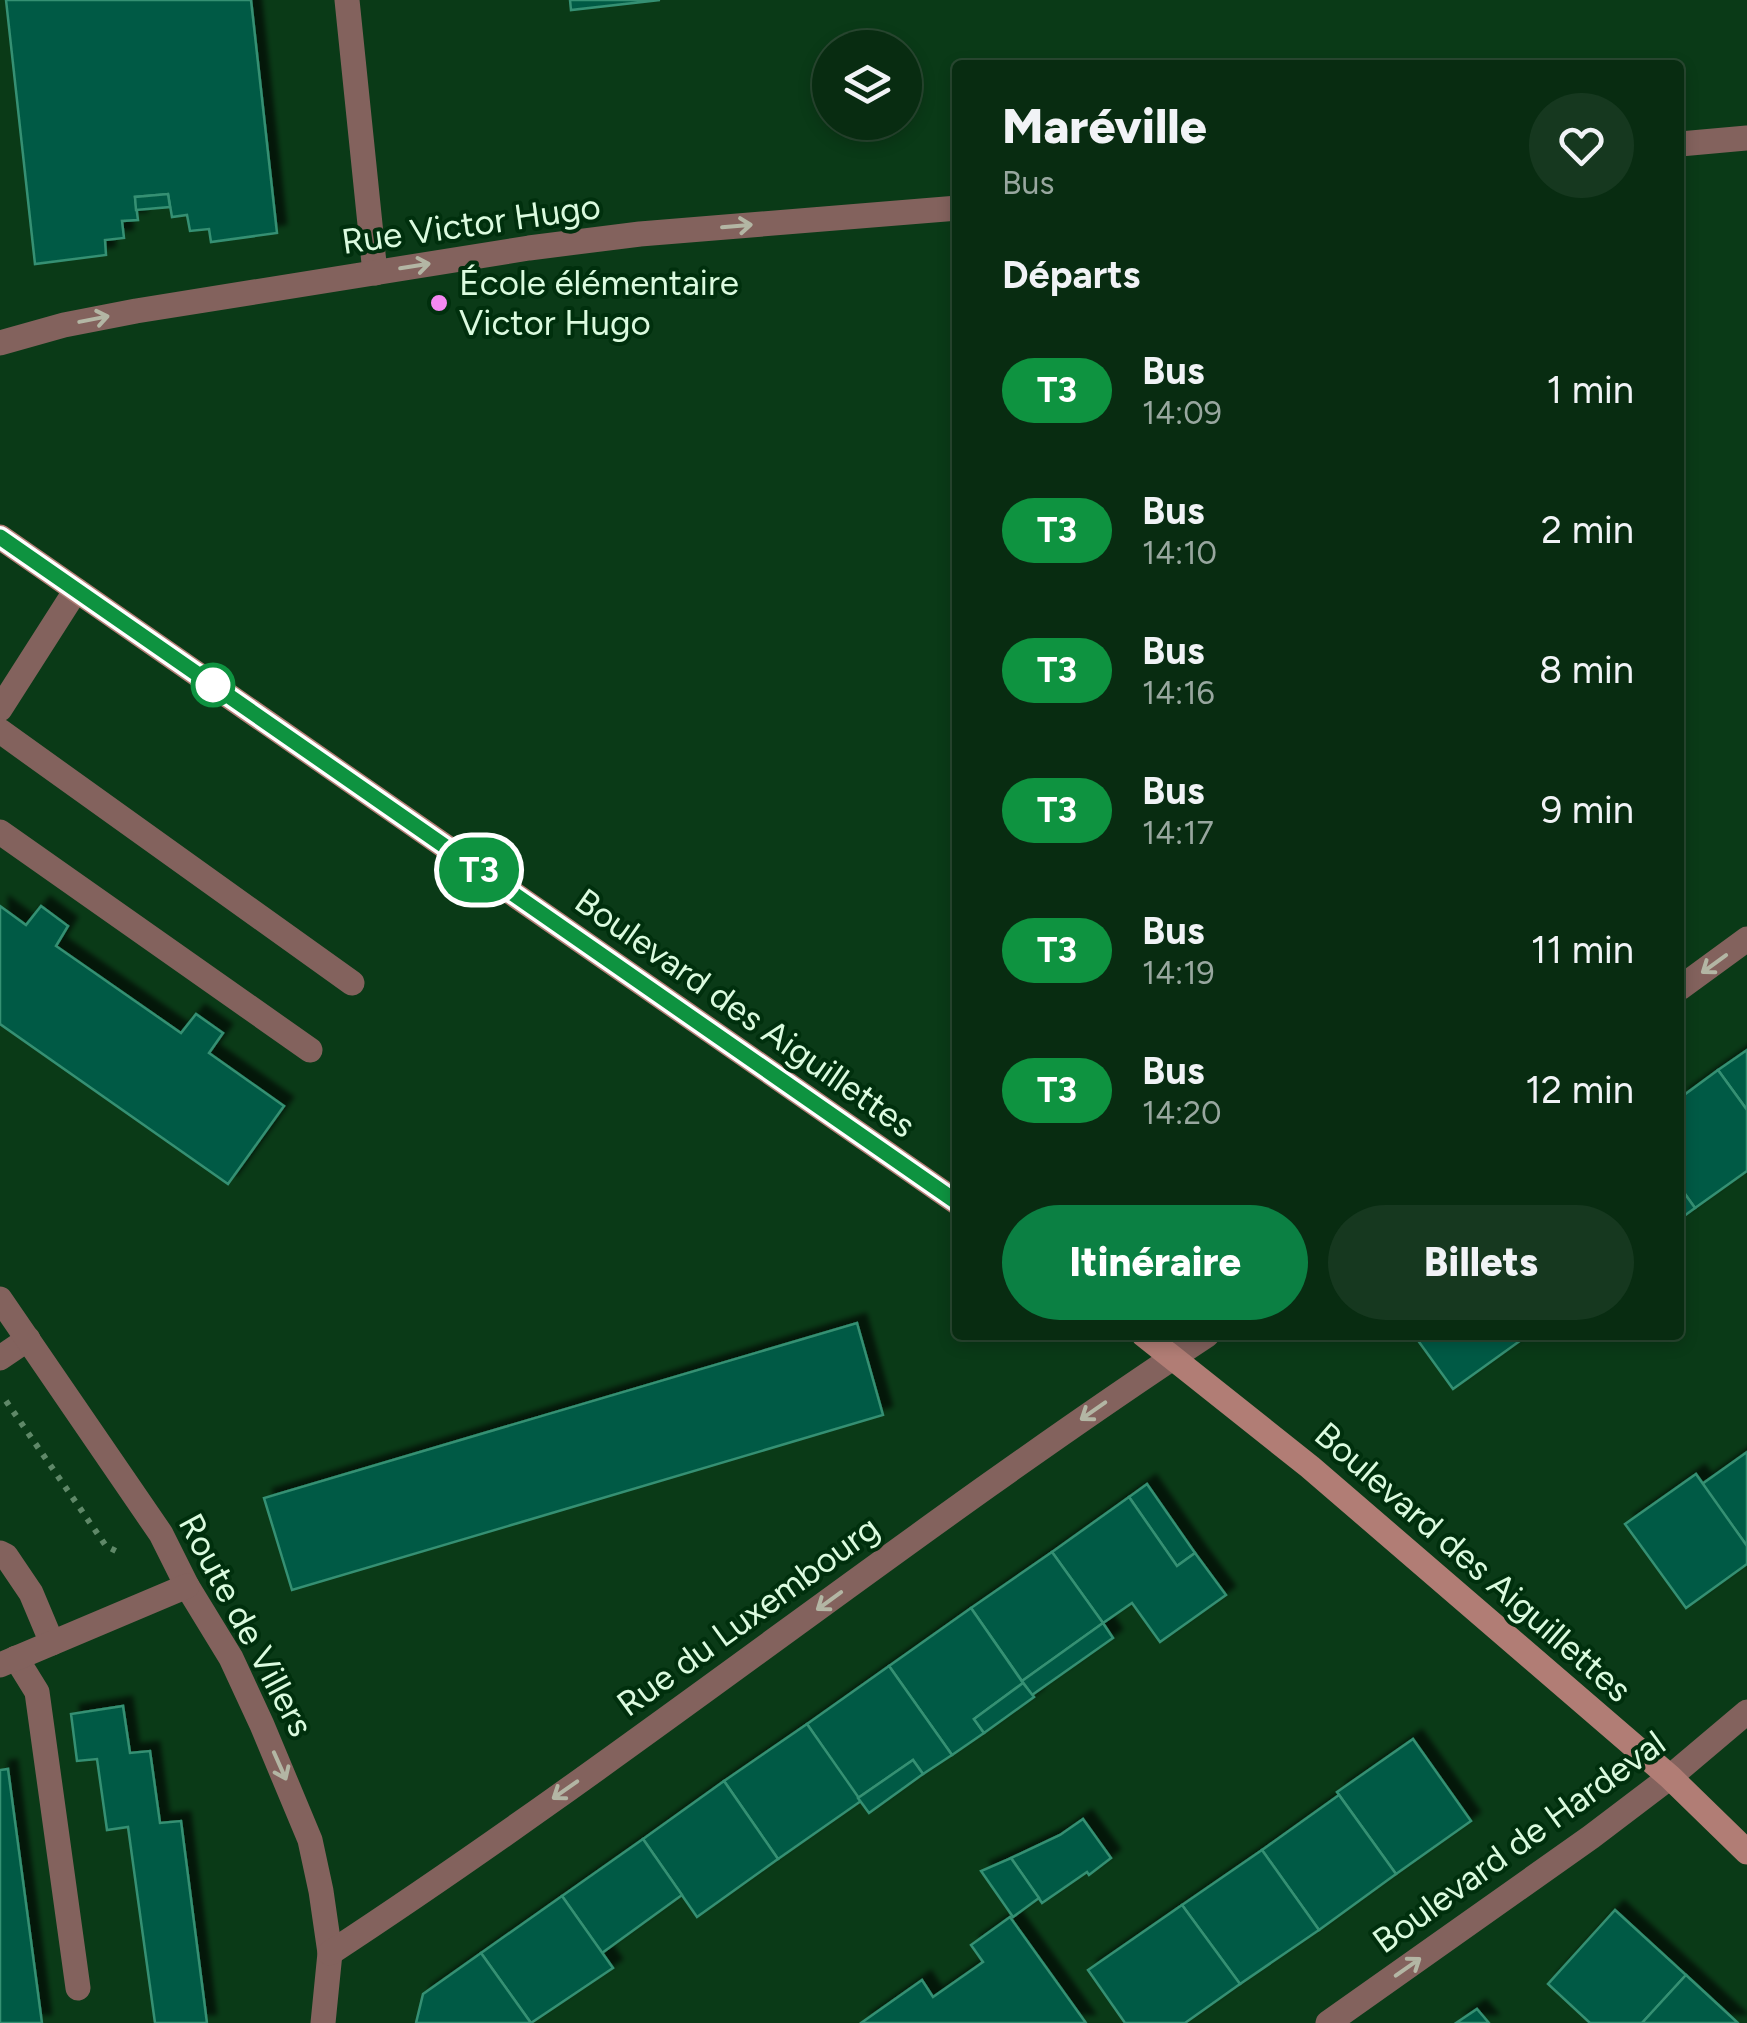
<!DOCTYPE html>
<html lang="fr">
<head>
<meta charset="utf-8">
<style>
  :root { --surface:#082c11; --page:#16381f; --text:#f1f3f6; --muted:#98a79f; --line:#294831; --accent:#0b8043 }
  body { margin:0; font-family:Figtree,sans-serif; background:var(--page); color:var(--text); height:100vh; display:flex; flex-direction:column; font-size:38px; white-space:nowrap }
  * { box-sizing:border-box; margin:0 }
  p { font-size:32px; color:var(--muted) }
  .icon { flex:none; width:55px; height:55px; fill:none; stroke:currentColor; stroke-width:2; stroke-linecap:round; stroke-linejoin:round }
  .map { position:relative; flex:1; overflow:hidden }
  .drawer { position:absolute; left:952px; top:60px; width:732px; height:1280px; display:flex; flex-direction:column; background:var(--surface); border-radius:10px; box-shadow:0 5px 15px #0003,0 0 0 2px var(--line) }
  .drawer>* { flex:none }
  .badge { padding:0 20px; border-radius:32px; font-size:35px; line-height:65px }
  .controls { position:absolute; left:812px; top:30px; display:grid; gap:20px }
  .controls a { display:grid; place-items:center; width:110px; height:110px; border-radius:50%; background:var(--surface); box-shadow:0 5px 15px #0003,0 0 0 2px var(--line); font-size:50px }
  .map>.badge { position:absolute; translate:-50% -50%; box-shadow:0 0 0 5px #fff }
  h2 { padding:0 50px; font-size:38px; line-height:90px }
  .round { display:grid; place-items:center; flex:none; width:105px; height:105px; border-radius:52px; background:var(--page) }
  .headline { display:flex; align-items:center; justify-content:space-between; height:170px; padding:0 50px }
  h1 { font-size:48px; font-weight:800; line-height:75px }
  .cta { display:flex; gap:20px; margin-top:auto; padding:20px 50px }
  .cta a { flex:1; height:115px; border-radius:60px; background:var(--accent); color:#fff; font-size:40px; font-weight:800; line-height:115px; text-align:center }
  .cta a+a { background:var(--page); color:var(--text) }
  ul { padding:0; list-style:none }
  li { display:flex; align-items:center; gap:30px; height:140px; padding:0 50px }
  li div { flex:1 }
  li b { display:block; font-size:38px }
  li em { font-style:normal }
  li .badge { min-width:110px; font-weight:700; text-align:center }
  .map>svg:first-child { display:block }
  .building { fill:#035a44; stroke:#359073; stroke-width:2.5; filter:url(#shadow) }
  .lines { fill:none; stroke-linecap:round; stroke-linejoin:round }
  .path { stroke:#5f8868; stroke-width:6; stroke-dasharray:5 8; stroke-linecap:butt }
  .lane { stroke:#83625d; stroke-width:25 }
  .street { stroke:#83625d; stroke-width:25 }
  .secondary { stroke:#b17d75; stroke-width:25 }
  .oneway { stroke:#b3b6a4 }
  .line-casing { stroke:#fff; stroke-width:22 }
  .line { stroke:#0e9340; stroke-width:15 }
  .poi-dot { fill:#f489f1; stroke:#002f0d; stroke-width:4 }
  .stop-dot { fill:#fff; stroke:#0e9340; stroke-width:5 }
  .labels { text-anchor:middle; stroke-width:8; stroke-linejoin:round; paint-order:stroke }
  .street-label { font-size:35px; fill:#dbfbdf; stroke:#002f0d }
  .poi-label { font-size:35px; fill:#dbfbdf; stroke:#002f0d; text-anchor:start }
</style>
</head>
<body>
<div class="map">
<svg width="1747" height="2023" viewBox="0 0 1747 2023">
  <defs>
    <filter id="shadow"><feDropShadow dx="9" dy="-9" stdDeviation="2.5" flood-color="#0009"/></filter>
  </defs>
  <rect width="100%" height="100%" fill="#0a3a17"/>
  <g class="building">
    <polygon points="6,0 251,0 277,233 211,242 209,229 190,231 187,215 172,217 168,194 135,197 138,220 122,221 124,238 105,240 106,255 35,264"/>
    <polygon points="570,0 660,0 571,10"/>
    <polygon points="168,194 170,207 136,210 135,197"/>
    <polygon points="0,906 26,925 41,906 68,926 56,946 181,1033 196,1014 223,1033 209,1053 284,1106 228,1184 0,1024"/>
    <polygon points="1747,1050 1747,1110 1718,1070"/>
    <polygon points="1718,1070 1747,1110 1747,1171 1695,1208 1680,1187 1680,1098"/>
    <polygon points="1680,1187 1695,1208 1680,1219"/>
    <polygon points="857,1323 883,1415 292,1590 264,1498"/>
    <polygon points="1414,1335 1528,1335 1453,1389"/>
    <polygon points="1747,1452 1747,1546 1702,1484"/>
    <polygon points="1696,1474 1747,1546 1747,1564 1686,1608 1625,1524"/>
    <polygon points="1147,1484 1195,1553 1177,1566 1129,1497"/>
    <polygon points="1129,1497 1177,1566 1195,1553 1226,1595 1160,1642 1132,1603 1103,1623 1052,1552"/>
    <polygon points="1052,1552 1103,1623 1022,1681 971,1608"/>
    <polygon points="971,1608 1023,1683 974,1719 984,1733 952,1755 889,1666"/>
    <polygon points="1103,1623 1113,1638 1032,1695 1022,1681"/>
    <polygon points="889,1666 952,1755 923,1774 913,1760 858,1798 807,1724"/>
    <polygon points="1023,1683 1034,1697 984,1733 974,1719"/>
    <polygon points="123,1706 130,1753 150,1751 160,1823 181,1821 207,2023 155,2023 128,1827 107,1830 97,1759 77,1761 71,1714"/>
    <polygon points="807,1724 861,1801 778,1859 724,1781"/>
    <polygon points="1413,1739 1471,1821 1396,1874 1337,1792"/>
    <polygon points="913,1760 923,1774 869,1813 858,1798"/>
    <polygon points="8,1769 42,2023 0,2023 0,1770"/>
    <polygon points="724,1781 778,1859 697,1917 643,1839"/>
    <polygon points="1339,1795 1396,1874 1319,1930 1262,1850"/>
    <polygon points="1083,1819 1111,1858 1089,1875 1087,1872 1042,1903 1011,1858 1060,1835"/>
    <polygon points="643,1839 682,1895 602,1953 562,1896"/>
    <polygon points="1262,1850 1319,1930 1240,1984 1182,1905"/>
    <polygon points="1011,1858 1039,1898 1013,1917 981,1871"/>
    <polygon points="562,1896 613,1968 531,2023 481,1953"/>
    <polygon points="1182,1905 1240,1984 1185,2023 1125,2023 1088,1970"/>
    <polygon points="1615,1910 1686,1975 1642,2023 1590,2023 1548,1984"/>
    <polygon points="1010,1917 1086,2023 861,2023 922,1980 933,1997 983,1962 971,1945"/>
    <polygon points="481,1953 531,2023 416,2023 423,1994"/>
    <polygon points="1686,1975 1738,2023 1642,2023"/>
    <polygon points="1477,2009 1489,2023 1456,2023"/>
  </g>
  <g class="lines">
    <polyline class="path" points="6,1401 106,1546 116,1551"/>
    <g class="lane">
      <polyline points="0,709 76,590"/>
      <polyline points="0,731 352,983"/>
      <polyline points="0,832 310,1050"/>
      <polyline points="0,1358 28,1339"/>
      <polyline points="0,1553 6,1556 31,1593 52,1643"/>
      <polyline points="16,1658 37,1692 78,1988"/>
    </g>
    <g class="street">
      <polyline points="347,0 375,273"/>
      <polyline points="1680,144 1747,138"/>
      <polyline points="0,343 64,325 136,311 529,248 640,234 958,208"/>
      <polyline points="1680,988 1747,939"/>
      <polyline points="0,1299 161,1534 187,1586 231,1658 262,1725 310,1840 321,1891 330,1953 323,2023"/>
      <polyline points="0,1665 187,1586"/>
      <path d="M330,1953C629,1757 908,1532 1207,1335"/>
      <polyline points="1328,2023 1591,1837 1670,1777 1747,1712"/>
    </g>
    <g class="secondary">
      <polyline points="0,537 958,1203"/>
      <polyline points="1144,1335 1310,1467 1670,1777 1747,1852"/>
    </g>
  </g>
  <defs><path id="oneway-shaft" d="M-6 0H5M1.5-3L5.5 0L1.5 3" fill="none" stroke-width="1.6" stroke-linecap="round" stroke-linejoin="round" transform="scale(2.5)"/></defs>
  <g class="oneway">
    <use href="#oneway-shaft" transform="translate(737 226) rotate(-5)"/>
    <use href="#oneway-shaft" transform="translate(415 266) rotate(-9)"/>
    <use href="#oneway-shaft" transform="translate(94 319) rotate(-11)"/>
    <use href="#oneway-shaft" transform="translate(1714 964) rotate(144)"/>
    <use href="#oneway-shaft" transform="translate(1093 1411) rotate(145)"/>
    <use href="#oneway-shaft" transform="translate(829 1601) rotate(144)"/>
    <use href="#oneway-shaft" transform="translate(280 1766) rotate(66)"/>
    <use href="#oneway-shaft" transform="translate(565 1790) rotate(145)"/>
    <use href="#oneway-shaft" transform="translate(1408 1967) rotate(-35)"/>
  </g>
  <g class="lines">
    <g class="line-casing">
      <polyline id="line" points="0,537 958,1203"/>
    </g>
    <use href="#line" class="line"/>
  </g>
  <circle class="poi-dot" cx="439" cy="303" r="10"/>
  <circle class="stop-dot" cx="213" cy="685" r="20"/>
  <g class="labels">
    <g class="street-label">
      <text transform="translate(471 224) rotate(-8)" y="12">Rue Victor Hugo</text>
      <text transform="translate(745 1013) rotate(35)" y="12">Boulevard des Aiguillettes</text>
      <text transform="translate(1473 1562) rotate(41)" y="12">Boulevard des Aiguillettes</text>
      <text transform="translate(748 1616) rotate(-36)" y="12">Rue du Luxembourg</text>
      <text transform="translate(246 1625) rotate(62)" y="12">Route de Villers</text>
      <text transform="translate(1519 1842) rotate(-36)" y="12">Boulevard de Hardeval</text>
    </g>
    <g class="poi-label">
      <text x="459" y="295">École élémentaire<tspan x="459" dy="40">Victor Hugo</tspan></text>
    </g>
  </g>
</svg>
<div class="controls">
<a><svg class="icon" aria-label="layers" viewBox="0 0 24 24"><path d="M12 4l9 5-9 5-9-5zM3 14l9 5 9-5"/></svg></a>
</div>
<b class="badge" style="left:479px;top:870px;background:#0e9340;color:#fff">T3</b>
<section class="drawer">
<div class="headline"><div><h1>Maréville</h1><p>Bus</p></div><a class="round"><svg class="icon" aria-label="heart" viewBox="0 0 24 24"><path d="M12 20l-8-8c-3-5 5-10 8-4 3-6 11-1 8 4z"/></svg></a></div>
<h2>Départs</h2>
<ul>
<li><span class="badge" style="background:#0e9340;color:#fff">T3</span><div><b>Bus</b><p>14:09</p></div><em>1 min</em></li>
<li><span class="badge" style="background:#0e9340;color:#fff">T3</span><div><b>Bus</b><p>14:10</p></div><em>2 min</em></li>
<li><span class="badge" style="background:#0e9340;color:#fff">T3</span><div><b>Bus</b><p>14:16</p></div><em>8 min</em></li>
<li><span class="badge" style="background:#0e9340;color:#fff">T3</span><div><b>Bus</b><p>14:17</p></div><em>9 min</em></li>
<li><span class="badge" style="background:#0e9340;color:#fff">T3</span><div><b>Bus</b><p>14:19</p></div><em>11 min</em></li>
<li><span class="badge" style="background:#0e9340;color:#fff">T3</span><div><b>Bus</b><p>14:20</p></div><em>12 min</em></li>
</ul>
<div class="cta"><a>Itinéraire</a><a>Billets</a></div>
</section>
</div>
</body>
</html>
